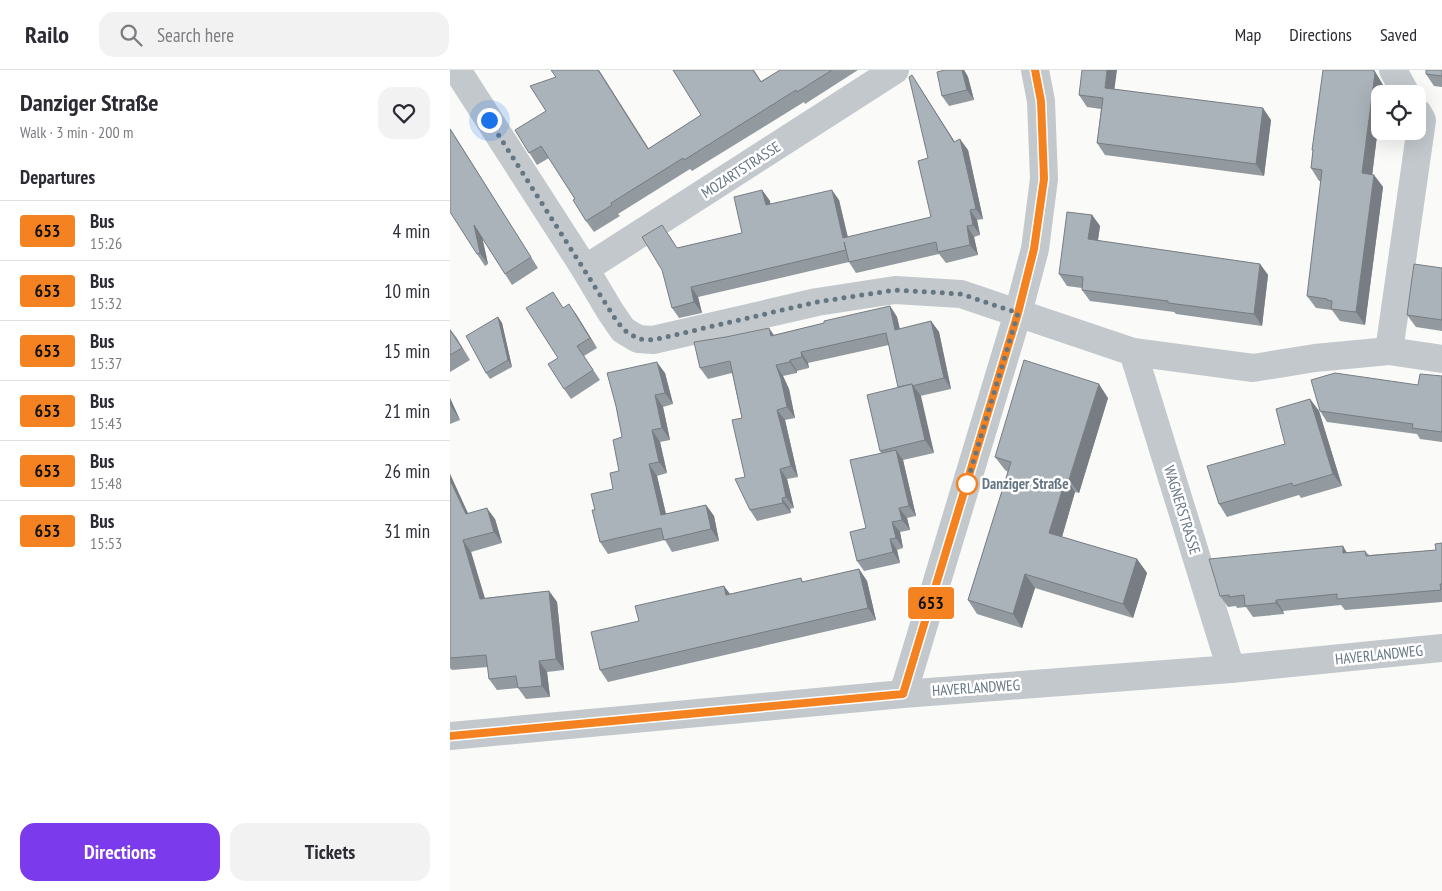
<!DOCTYPE html>
<html lang="en">
<head>
<meta charset="utf-8">
<style>
  :root { --surface:#fff; --page:#f2f2f3; --text:#2b2b33; --muted:#7c7c81; --line:#e1e1e2; --accent:#7c3aed }
  body { margin:0; font-family:"PT Sans Narrow",sans-serif; background:var(--page); color:var(--text); height:100vh; display:flex; flex-direction:column; font-size:19px; white-space:nowrap }
  * { box-sizing:border-box; margin:0 }
  p { font-size:16px; color:var(--muted) }
  .icon { flex:none; width:28px; height:28px; fill:none; stroke:currentColor; stroke-width:2; stroke-linecap:round; stroke-linejoin:round }
  .map { position:relative; flex:1; overflow:hidden }
  .side { display:flex; flex-direction:column; background:var(--surface); width:450px }
  .side>* { flex:none }
  .badge { padding:0 10px; border-radius:4px; font-size:18px; line-height:32px }
  .fabs { position:absolute; left:921px; top:15px; display:grid; gap:10px }
  .fabs a { display:grid; place-items:center; width:55px; height:55px; border-radius:10px; background:var(--surface); box-shadow:0 5px 20px #0002; font-size:25px }
  .you { position:absolute; width:25px; height:25px; margin:-12px; border:4px solid #fff; border-radius:50%; background:#1a73e8; box-shadow:0 0 0 8px #1a73e833 }
  .map>.badge { position:absolute; translate:-50% -50%; box-shadow:0 0 0 2px #fff }
  h2 { padding:0 20px; font-size:19px; line-height:45px }
  .round { display:grid; place-items:center; flex:none; width:52px; height:52px; border-radius:15px; background:var(--page) }
  .overview { display:flex; align-items:center; justify-content:space-between; height:85px; padding:0 20px }
  h1 { font-size:24px; font-weight:700; line-height:38px }
  .action { display:flex; gap:10px; margin-top:auto; padding:10px 20px }
  .action a { flex:1; height:58px; border-radius:15px; background:var(--accent); color:#fff; font-size:20px; font-weight:700; line-height:58px; text-align:center }
  .action a+a { background:var(--page); color:var(--text) }
  ul { padding:0; list-style:none }
  li { display:flex; align-items:center; gap:15px; height:60px; padding:0 20px; border-top:1px solid var(--line) }
  li div { flex:1 }
  li b { display:block; font-size:19px }
  li em { font-style:normal }
  li .badge { min-width:55px; font-weight:700; text-align:center }
  header { display:flex; align-items:center; gap:30px; box-sizing:border-box; height:70px; padding:0 25px; background:var(--surface); border-bottom:1px solid var(--line) }
  header strong { font-size:24px }
  nav { display:flex; gap:28px; margin-inline-start:auto; font-size:18px }
  .search { width:350px; height:45px; background:var(--page); display:flex; align-items:center; gap:12px; box-sizing:border-box; padding:0 18px; border-radius:15px; color:var(--muted); font-size:19px }
  main { display:flex; flex:1; min-height:0 }
  .map>svg:first-child { display:block }
  .lines { fill:none; stroke-linecap:round; stroke-linejoin:round }
  .minor { stroke:#c3c8cc; stroke-width:28 }
  .wall { fill:#929a9f }
  .shaded-wall { fill:#777d82 }
  .building { fill:#aab3b9; stroke:#777d82 }
  .line-casing { stroke:#fff; stroke-width:11 }
  .line { stroke:#f58220; stroke-width:8 }
  .walk { stroke:#657683; stroke-width:5; stroke-dasharray:0 9 }
  .stop-dot { fill:#fff; stroke:#f58220; stroke-width:2.5 }
  .labels { text-anchor:middle; stroke-width:5; stroke-linejoin:round; paint-order:stroke }
  .street-label { font-size:15px; fill:#657683; stroke:#fff }
  .stop-label { font-size:15px; font-weight:bold; fill:#657683; stroke:#fff; text-anchor:start }
</style>
</head>
<body>
<header>
<strong>Railo</strong>
<div class="search"><svg class="icon" aria-label="search" viewBox="0 0 24 24"><circle cx="10" cy="10" r="6"/><path d="M15 15l6 6"/></svg>Search here</div>
<nav><a>Map</a><a>Directions</a><a>Saved</a></nav>
</header>
<main>
<section class="side">
<div class="overview"><div><h1>Danziger Straße</h1><p>Walk · 3 min · 200 m</p></div><a class="round"><svg class="icon" aria-label="heart" viewBox="0 0 24 24"><path d="M12 20l-8-8c-3-5 5-10 8-4 3-6 11-1 8 4z"/></svg></a></div>
<h2>Departures</h2>
<ul>
<li><span class="badge" style="background:#f58220;color:#111">653</span><div><b>Bus</b><p>15:26</p></div><em>4 min</em></li>
<li><span class="badge" style="background:#f58220;color:#111">653</span><div><b>Bus</b><p>15:32</p></div><em>10 min</em></li>
<li><span class="badge" style="background:#f58220;color:#111">653</span><div><b>Bus</b><p>15:37</p></div><em>15 min</em></li>
<li><span class="badge" style="background:#f58220;color:#111">653</span><div><b>Bus</b><p>15:43</p></div><em>21 min</em></li>
<li><span class="badge" style="background:#f58220;color:#111">653</span><div><b>Bus</b><p>15:48</p></div><em>26 min</em></li>
<li><span class="badge" style="background:#f58220;color:#111">653</span><div><b>Bus</b><p>15:53</p></div><em>31 min</em></li>
</ul>
<div class="action"><a>Directions</a><a>Tickets</a></div>
</section>
<div class="map">
<svg width="992" height="821" viewBox="0 0 992 821">
  <rect width="100%" height="100%" fill="#fafaf8"/>
  <g class="lines">
    <g class="minor">
      <polyline points="7,0 135,199 160,241 173,260 188,269 203,270 367,232 445,220 511,224 683,282 781,599"/>
      <polyline points="943,0 956,24"/>
      <polyline points="135,199 445,0"/>
      <polyline points="939,281 972,50 968,43"/>
      <polyline points="683,282 803,298 865,288 939,281 992,289"/>
      <polyline points="453,624 568,243 585,179 594,109 591,31 585,0"/>
      <polyline points="0,666 453,624 781,599 992,578"/>
    </g>
  </g>
  <g class="wall">
    <polygon points="223,0 304,0 311,11 330,0 408,0 355,34 354,32 242,101 240,99 168,144 170,146 144,162 136,151 125,129 99,88 87,95 65,60 198,79 251,45"/>
    <polygon points="495,0 514,0 518,7 524,30 499,36 492,26"/>
    <polygon points="924,0 933,15 932,24 930,24 930,41 922,105 924,105 933,117 915,255 890,251 882,240 866,238 857,226 871,111 869,111 861,98 863,81 862,80"/>
    <polygon points="992,0 992,17 984,16 976,4"/>
    <polygon points="469,16 505,72 518,80 533,149 527,150 530,165 524,167 528,185 496,193 489,184 406,203 399,192 248,227 252,243 229,248 222,238 219,165 227,178 292,163 312,120 320,131 320,134 389,130 398,167 481,147 478,88"/>
    <polygon points="664,19 821,50 814,106 655,85 647,73 651,39 637,37 629,25"/>
    <polygon points="0,58 88,198 62,215 32,168 38,194 35,196 27,184"/>
    <polygon points="642,145 650,156 648,171 810,194 818,205 812,256 726,244 724,242 640,231 632,220 632,218 617,216 609,204"/>
    <polygon points="992,198 992,261 966,257 957,245"/>
    <polygon points="440,236 447,247 450,259 481,251 489,262 501,319 470,326 484,383 453,390 466,446 457,448 460,460 450,462 453,478 447,480 450,493 414,501 407,491 416,458 431,383 430,381 449,317 439,275 358,293 359,298 347,301 347,303 333,306 339,319 345,348 335,350 348,407 337,409 344,438 340,439 341,443 307,451 300,440 295,407 292,348 282,303 258,309 250,298 276,267 324,265 374,253"/>
    <polygon points="113,238 126,244 147,278 134,286 150,310 121,329 114,319 108,288"/>
    <polygon points="48,247 52,253 62,297 40,309 36,303"/>
    <polygon points="0,259 20,290 0,302"/>
    <polygon points="215,303 223,334 213,337 220,370 210,372 217,403 207,406 216,444 256,435 264,446 269,471 222,482 215,470 158,484 150,472 145,440 163,419 169,401"/>
    <polygon points="992,306 992,372 970,369 967,364 877,352 870,341 968,315"/>
    <polygon points="0,328 10,350 0,354"/>
    <polygon points="658,328 629,423 625,422 612,467 687,489 697,503 683,548 585,518 572,558 527,544 518,530 558,402 555,400 545,387"/>
    <polygon points="860,329 869,341 892,416 851,428 849,425 777,447 769,434 835,374"/>
    <polygon points="0,404 18,443 45,449 52,473 21,482 35,528 99,521 107,532 114,600 97,602 100,627 76,629 68,618 47,620 39,609 38,597 2,600 0,598"/>
    <polygon points="992,473 992,532 895,540 891,535 833,541 834,544 803,547 796,537 787,538 786,536 778,537 770,526 897,483 915,481 919,485 986,480"/>
    <polygon points="409,499 417,511 426,550 158,612 150,600 189,551 274,516 280,524 351,508 353,512"/>
  </g>
  <g class="shaded-wall">
    <polygon points="148,0 149,0 206,90 198,79"/>
    <polygon points="512,0 514,0 518,7 524,30 517,20"/>
    <polygon points="657,0 667,0 663,30 655,18"/>
    <polygon points="924,0 933,15 932,24 930,24 930,41 921,115 912,103"/>
    <polygon points="462,5 511,82 504,72"/>
    <polygon points="813,38 821,50 814,106 806,94"/>
    <polygon points="510,69 518,80 533,149 526,139"/>
    <polygon points="924,105 933,117 915,255 906,242"/>
    <polygon points="312,120 320,131 323,146 316,135"/>
    <polygon points="382,120 389,130 400,178 393,168"/>
    <polygon points="520,140 527,150 530,165 523,155"/>
    <polygon points="642,145 650,156 646,181 638,169"/>
    <polygon points="24,155 32,166 38,194 30,183"/>
    <polygon points="517,156 524,167 528,185 520,175"/>
    <polygon points="810,194 818,205 812,256 804,244"/>
    <polygon points="241,217 248,227 252,243 244,232"/>
    <polygon points="119,234 126,244 147,278 140,268"/>
    <polygon points="440,236 447,247 452,270 445,260"/>
    <polygon points="48,247 52,253 62,297 58,290"/>
    <polygon points="481,251 489,262 501,319 494,308"/>
    <polygon points="319,258 326,268 321,266"/>
    <polygon points="0,259 6,267 20,290 12,278"/>
    <polygon points="351,282 358,293 359,298 352,287"/>
    <polygon points="340,290 347,301 347,303 340,292"/>
    <polygon points="207,292 215,303 223,334 215,323"/>
    <polygon points="326,295 333,306 339,319 345,348 337,337"/>
    <polygon points="462,314 471,326 484,383 475,370"/>
    <polygon points="649,314 658,328 629,423 619,410"/>
    <polygon points="205,325 213,337 220,370 212,358"/>
    <polygon points="0,328 10,350 2,338 0,334"/>
    <polygon points="860,329 869,341 892,416 883,404"/>
    <polygon points="327,340 335,350 348,407 341,396"/>
    <polygon points="202,360 210,372 217,403 209,392"/>
    <polygon points="446,380 453,390 466,446 459,436"/>
    <polygon points="199,394 207,406 219,457 211,445"/>
    <polygon points="330,399 337,409 344,438 336,427"/>
    <polygon points="0,404 23,455 16,444 0,410"/>
    <polygon points="616,408 625,422 609,477 599,463"/>
    <polygon points="332,428 340,439 341,443 333,433"/>
    <polygon points="256,435 264,446 269,471 261,459"/>
    <polygon points="37,438 45,449 52,473 44,462"/>
    <polygon points="449,438 457,448 460,460 452,450"/>
    <polygon points="442,452 450,462 453,478 446,468"/>
    <polygon points="440,469 447,480 450,493 443,482"/>
    <polygon points="13,470 21,482 38,540 30,529"/>
    <polygon points="893,476 900,488 893,483"/>
    <polygon points="687,489 697,503 683,548 673,534"/>
    <polygon points="409,499 417,511 426,550 418,538"/>
    <polygon points="575,504 585,518 572,558 563,544"/>
    <polygon points="274,516 282,527 276,525"/>
    <polygon points="99,521 107,532 114,600 106,589"/>
    <polygon points="826,530 833,541 834,544 826,533"/>
    <polygon points="89,591 97,602 100,627 92,616"/>
  </g>
  <g class="building">
    <polygon points="101,0 148,0 198,79 251,45 223,0 303,0 311,12 330,0 382,0 347,22 346,20 234,90 233,88 161,133 162,135 136,151 123,130 125,129 91,76 79,83 65,60 96,41 80,16 106,7"/>
    <polygon points="495,0 512,0 517,20 492,26 487,2"/>
    <polygon points="632,0 657,0 655,18 813,38 806,94 647,73 653,28 629,25"/>
    <polygon points="873,0 923,0 925,3 912,103 924,105 906,242 881,239 882,231 877,230 877,229 857,226 872,100 861,98 863,80 862,80"/>
    <polygon points="976,0 992,0 992,6 976,4"/>
    <polygon points="462,5 504,72 510,69 526,139 520,140 523,155 517,156 520,175 488,182 486,172 399,192 394,172 396,180 241,217 244,232 222,238 212,200 192,167 212,155 227,178 292,163 284,127 312,120 316,135 382,120 393,168 481,147 468,91 478,88 459,7"/>
    <polygon points="0,59 81,187 55,204 24,155 30,183 27,184 0,142"/>
    <polygon points="617,142 642,145 638,169 810,194 804,244 718,233 718,231 632,220 633,207 609,204"/>
    <polygon points="964,194 992,198 992,250 957,245"/>
    <polygon points="103,222 113,238 119,234 140,268 127,276 143,300 114,319 98,294 108,288 76,238"/>
    <polygon points="440,236 445,260 481,251 494,308 462,316 462,314 448,317 436,263 351,282 352,287 340,290 340,292 326,295 331,309 337,337 327,340 341,396 330,399 336,427 332,428 333,433 300,440 285,409 295,407 282,350 292,348 280,291 250,298 244,272 276,267 319,258 321,266 374,253 374,251"/>
    <polygon points="48,247 58,290 36,303 16,266"/>
    <polygon points="0,260 12,278 0,285"/>
    <polygon points="574,290 649,314 622,400 619,410 616,408 599,463 687,489 673,534 575,504 563,544 518,530 561,392 545,387"/>
    <polygon points="207,292 215,323 205,325 212,358 202,360 209,392 199,394 211,445 256,435 261,459 214,470 211,458 150,472 142,440 145,440 141,424 163,419 160,403 169,401 163,370 172,367 166,336 157,303"/>
    <polygon points="885,303 968,315 970,304 992,306 992,362 962,358 963,354 870,341 861,310"/>
    <polygon points="462,314 475,370 430,381 417,325"/>
    <polygon points="860,329 883,404 843,416 842,413 769,434 757,396 835,374 826,339"/>
    <polygon points="446,380 459,436 449,438 452,450 442,452 446,468 440,469 443,482 407,491 400,462 416,458 400,390"/>
    <polygon points="0,410 16,444 37,438 44,462 13,470 30,529 99,521 106,589 89,591 92,616 68,618 66,606 39,609 36,585 0,588"/>
    <polygon points="992,473 992,514 990,514 991,520 887,529 887,524 826,530 826,533 795,536 794,525 779,527 779,525 770,526 759,489 893,476 893,483 915,481 916,486 986,480 985,474"/>
    <polygon points="409,499 418,538 150,600 141,562 189,551 185,536 274,516 276,525 351,508 352,512"/>
  </g>
  <g class="lines">
    <g class="line-casing">
      <polyline id="line" points="0,666 453,624 568,243 584,179 594,109 591,31 585,0"/>
    </g>
    <use href="#line" class="line"/>
    <polyline class="walk" points="39,50 166,250 174,260 188,269 203,270 367,232 445,220 511,224 568,243 516,416 517,414"/>
  </g>
  <circle class="stop-dot" cx="517" cy="414" r="10"/>
  <g class="labels">
    <g class="street-label">
      <text transform="translate(291 100) rotate(-33)" y="5">MOZARTSTRASSE</text>
      <text transform="translate(732 440) rotate(73)" y="5">WAGNERSTRASSE</text>
      <text transform="translate(929 585) rotate(-6)" y="5">HAVERLANDWEG</text>
      <text transform="translate(526 618) rotate(-4)" y="5">HAVERLANDWEG</text>
    </g>
    <g class="stop-label">
      <text x="532" y="419">Danziger Straße</text>
    </g>
  </g>
</svg>
<div class="fabs">
<a><svg class="icon" aria-label="locate" viewBox="0 0 24 24"><circle cx="12" cy="12" r="6"/><path d="M12 2v4M12 18v4M2 12h4M18 12h4"/></svg></a>
</div>
<div class="you" style="left:39px;top:50px"></div>
<b class="badge" style="left:481px;top:533px;background:#f58220;color:#111">653</b>
</div>
</main>
</body>
</html>
